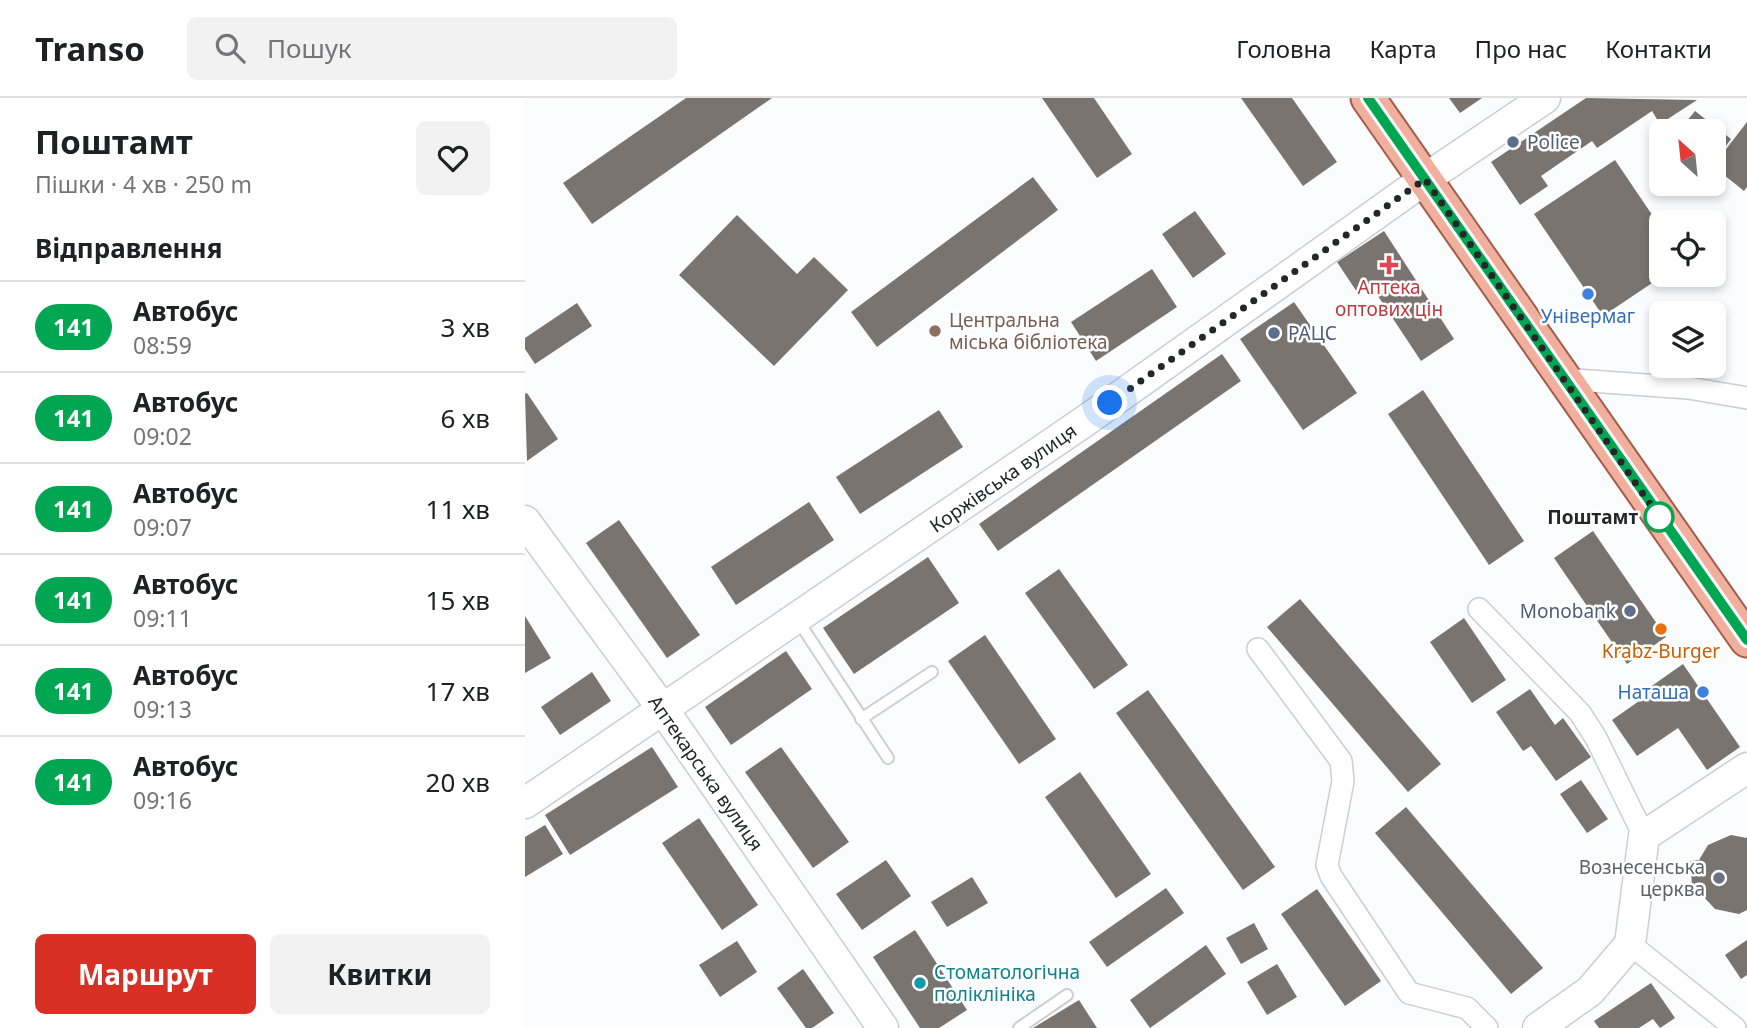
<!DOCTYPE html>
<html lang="uk">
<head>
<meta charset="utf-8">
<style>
  :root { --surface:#fff; --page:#f2f2f2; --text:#202124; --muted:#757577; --line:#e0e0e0; --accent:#d93025 }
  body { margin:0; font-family:"Noto Sans",sans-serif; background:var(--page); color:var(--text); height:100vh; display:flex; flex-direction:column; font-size:26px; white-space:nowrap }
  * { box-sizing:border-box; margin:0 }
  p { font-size:23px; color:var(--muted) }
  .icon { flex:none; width:38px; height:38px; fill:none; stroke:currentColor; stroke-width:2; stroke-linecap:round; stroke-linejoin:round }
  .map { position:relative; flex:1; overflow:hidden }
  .sheet { display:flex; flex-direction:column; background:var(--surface); width:525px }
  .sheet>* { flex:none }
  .badge { padding:0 14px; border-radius:23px; font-size:24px; line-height:46px }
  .needle { width:46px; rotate:333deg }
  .tools { position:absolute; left:1124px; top:21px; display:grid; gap:14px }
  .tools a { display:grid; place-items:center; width:77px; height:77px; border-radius:10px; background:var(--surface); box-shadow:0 4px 10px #0003; font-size:35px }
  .you { position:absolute; width:35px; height:35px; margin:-18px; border:5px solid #fff; border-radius:50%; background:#1a73e8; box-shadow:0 0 0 10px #1a73e833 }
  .map>.badge { position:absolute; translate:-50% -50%; box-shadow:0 0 0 4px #fff }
  h2 { padding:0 35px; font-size:26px; line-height:63px }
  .round { display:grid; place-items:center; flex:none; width:74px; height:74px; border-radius:10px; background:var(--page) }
  .headline { display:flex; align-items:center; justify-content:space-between; height:119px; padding:0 35px }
  h1 { font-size:33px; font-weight:700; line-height:52px }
  .button { display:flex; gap:14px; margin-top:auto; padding:14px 35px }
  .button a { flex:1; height:80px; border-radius:10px; background:var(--accent); color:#fff; font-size:28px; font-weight:700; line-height:80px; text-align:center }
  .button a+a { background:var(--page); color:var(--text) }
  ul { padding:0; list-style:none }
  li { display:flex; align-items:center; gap:21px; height:91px; padding:0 35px; border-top:2px solid var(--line) }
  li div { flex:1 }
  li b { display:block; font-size:26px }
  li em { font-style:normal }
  li .badge { min-width:77px; font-weight:700; text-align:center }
  header { display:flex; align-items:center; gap:42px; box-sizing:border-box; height:98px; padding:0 35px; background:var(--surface); border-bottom:2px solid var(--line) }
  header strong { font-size:33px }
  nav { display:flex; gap:38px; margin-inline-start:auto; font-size:24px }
  .search { width:490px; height:63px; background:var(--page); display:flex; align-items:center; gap:18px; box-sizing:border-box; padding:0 24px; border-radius:10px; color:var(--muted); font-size:26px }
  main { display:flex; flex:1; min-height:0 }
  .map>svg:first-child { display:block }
  .building { fill:#79746f }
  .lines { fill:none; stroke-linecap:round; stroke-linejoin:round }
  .lane-casing { stroke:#cacfd4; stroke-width:14 }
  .street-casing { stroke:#cacfd4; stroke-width:24 }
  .secondary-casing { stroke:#cacfd4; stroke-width:33 }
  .primary-casing { stroke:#a35d4a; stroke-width:37 }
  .lane { stroke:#fff; stroke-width:10 }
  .street { stroke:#fff; stroke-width:21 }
  .secondary { stroke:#fff; stroke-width:30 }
  .primary { stroke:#f1af9e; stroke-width:33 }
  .line-casing { stroke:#fff; stroke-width:16 }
  .line { stroke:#00a651; stroke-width:10 }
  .walk { stroke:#242628; stroke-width:7; stroke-dasharray:0 12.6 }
  .service-dot { fill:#5c6f8a; stroke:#fff; stroke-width:2.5 }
  .health-dot { fill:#e0444e; stroke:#fff; stroke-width:2.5 }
  .shop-dot { fill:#3f7fe0; stroke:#fff; stroke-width:2.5 }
  .education-dot { fill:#8d6e63; stroke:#fff; stroke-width:2.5 }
  .stop-dot { fill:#fff; stroke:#00a651; stroke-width:3.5 }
  .food-dot { fill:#e8710a; stroke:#fff; stroke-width:2.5 }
  .worship-dot { fill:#6b7280; stroke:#fff; stroke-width:2.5 }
  .culture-dot { fill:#0f9aa8; stroke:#fff; stroke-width:2.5 }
  .labels { text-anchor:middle; stroke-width:5; stroke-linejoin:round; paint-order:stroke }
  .service-label { font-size:19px; fill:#4e5e75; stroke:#fff; text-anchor:start }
  .health-label { font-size:19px; fill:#be3a42; stroke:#fff }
  .shop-label { font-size:19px; fill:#366cbe; stroke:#fff }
  .education-label { font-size:19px; fill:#785e54; stroke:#fff; text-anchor:start }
  .street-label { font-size:19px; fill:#242628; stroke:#fff }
  .stop-label { font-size:19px; font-weight:bold; fill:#242628; stroke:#fff; text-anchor:end }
  .food-label { font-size:19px; fill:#c56008; stroke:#fff }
  .worship-label { font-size:19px; fill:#5b616d; stroke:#fff; text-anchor:end }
  .culture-label { font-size:19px; fill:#0d838f; stroke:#fff; text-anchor:start }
</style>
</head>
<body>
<header>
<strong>Transo</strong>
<div class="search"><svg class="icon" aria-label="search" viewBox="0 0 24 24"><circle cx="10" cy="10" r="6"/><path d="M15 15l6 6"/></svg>Пошук</div>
<nav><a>Головна</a><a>Карта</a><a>Про нас</a><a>Контакти</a></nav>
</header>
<main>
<section class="sheet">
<div class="headline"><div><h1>Поштамт</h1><p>Пішки · 4 хв · 250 m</p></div><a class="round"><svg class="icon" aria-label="heart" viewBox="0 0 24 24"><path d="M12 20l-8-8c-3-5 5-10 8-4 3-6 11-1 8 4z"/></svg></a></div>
<h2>Відправлення</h2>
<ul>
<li><span class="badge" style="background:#00a651;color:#fff">141</span><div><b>Автобус</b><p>08:59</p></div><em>3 хв</em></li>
<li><span class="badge" style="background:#00a651;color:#fff">141</span><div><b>Автобус</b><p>09:02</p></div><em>6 хв</em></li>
<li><span class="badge" style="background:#00a651;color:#fff">141</span><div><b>Автобус</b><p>09:07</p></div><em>11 хв</em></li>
<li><span class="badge" style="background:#00a651;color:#fff">141</span><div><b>Автобус</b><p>09:11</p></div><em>15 хв</em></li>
<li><span class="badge" style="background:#00a651;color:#fff">141</span><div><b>Автобус</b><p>09:13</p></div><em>17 хв</em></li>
<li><span class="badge" style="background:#00a651;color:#fff">141</span><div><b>Автобус</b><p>09:16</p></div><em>20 хв</em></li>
</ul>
<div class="button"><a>Маршрут</a><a>Квитки</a></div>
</section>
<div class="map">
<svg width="1222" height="930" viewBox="0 0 1222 930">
  <rect width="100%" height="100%" fill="#fafcfe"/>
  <g class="building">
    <polygon points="161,0 247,0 67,126 38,85"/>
    <polygon points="517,0 569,0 607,56 572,80"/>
    <polygon points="716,0 767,0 812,64 778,88"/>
    <polygon points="924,0 957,0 935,15"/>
    <polygon points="1061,0 1172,2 1135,26 1127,13 1072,50 1067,43 1016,78 1023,88 995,107 966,64"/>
    <polygon points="1170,13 1206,41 1188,65 1188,33 1154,33"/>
    <polygon points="1222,24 1222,89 1219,93 1188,68"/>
    <polygon points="1090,62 1136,130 1136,177 1139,177 1078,218 1009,116"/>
    <polygon points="508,79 533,112 352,249 326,214"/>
    <polygon points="670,113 701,156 668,180 637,136"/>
    <polygon points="212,117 272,176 289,159 323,192 249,268 154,177"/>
    <polygon points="859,133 929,241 896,263 845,186 832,194 812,164"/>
    <polygon points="627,171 652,209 571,263 546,224"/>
    <polygon points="769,204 832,295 778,332 715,241"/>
    <polygon points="52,205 67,228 10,266 0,251 0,240"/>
    <polygon points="697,256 716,283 473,453 454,426"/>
    <polygon points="898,292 999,443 964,467 863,316"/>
    <polygon points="2,295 33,341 2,363 0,296"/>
    <polygon points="414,312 438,349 335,416 311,379"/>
    <polygon points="284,404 309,442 211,507 186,469"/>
    <polygon points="94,422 175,537 142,560 61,445"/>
    <polygon points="1068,433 1141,539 1102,566 1029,460"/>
    <polygon points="403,459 434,505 329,576 298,530"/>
    <polygon points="534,471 603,567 569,591 500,495"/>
    <polygon points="775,501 916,666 883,694 742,529"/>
    <polygon points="0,518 26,560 0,575"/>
    <polygon points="939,520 981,582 947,605 905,544"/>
    <polygon points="460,537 531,641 494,666 423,563"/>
    <polygon points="261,553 287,591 206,647 180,609"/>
    <polygon points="1158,566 1215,649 1182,672 1153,630 1112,658 1087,622 1117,601 1114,597"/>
    <polygon points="67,574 86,603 35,637 16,609"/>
    <polygon points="1005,591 1030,627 1038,620 1066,659 1031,683 1006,648 998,653 971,614"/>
    <polygon points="623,592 750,769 718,792 591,615"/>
    <polygon points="127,649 153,689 45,757 20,717"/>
    <polygon points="256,649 324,744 288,770 220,674"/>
    <polygon points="555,674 626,776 591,800 520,699"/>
    <polygon points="1056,682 1083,721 1062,735 1035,696"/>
    <polygon points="881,709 1018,870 986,896 850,735"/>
    <polygon points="174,720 233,807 197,832 137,745"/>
    <polygon points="20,727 38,756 0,779 0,739"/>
    <polygon points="1206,737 1222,740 1222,812 1214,816 1190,811 1177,797 1168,798 1165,763 1174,762 1183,747"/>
    <polygon points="361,762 386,798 337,832 311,796"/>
    <polygon points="447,779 463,805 422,829 406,804"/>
    <polygon points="641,790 659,815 582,869 564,844"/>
    <polygon points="792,791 856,883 820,908 756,816"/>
    <polygon points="729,825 743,851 716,866 701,840"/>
    <polygon points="390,832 442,912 414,930 395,930 348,859"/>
    <polygon points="1222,842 1222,877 1216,881 1200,857"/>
    <polygon points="212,843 232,874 195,899 174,867"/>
    <polygon points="681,847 701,876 625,930 605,902"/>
    <polygon points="752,866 772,899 742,917 722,884"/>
    <polygon points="278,871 309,915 287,930 281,930 252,890"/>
    <polygon points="1126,885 1150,920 1135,930 1128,921 1114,930 1074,930 1069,923"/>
    <polygon points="554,902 572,930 508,930"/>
  </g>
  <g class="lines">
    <g class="lane-casing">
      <g id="lane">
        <polyline points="272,521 363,660"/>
        <polyline points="336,621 407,574"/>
        <polyline points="494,930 542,897"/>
      </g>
    </g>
    <g class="street-casing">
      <g id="street">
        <polyline points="1037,281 1163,290 1222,300"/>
        <polyline points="954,511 1055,615 1071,640 1119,738"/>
        <polyline points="733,551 816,663 818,683 802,767 806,778 884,895 942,910 962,930"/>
        <polyline points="1105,846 1210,930"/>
      </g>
    </g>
    <g class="secondary-casing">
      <g id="secondary">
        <polyline points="0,423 137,610 358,930"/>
        <polyline points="0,705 563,321 900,81 1020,0"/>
        <polyline points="1013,930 1065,893 1105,846 1119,738 1222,670"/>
      </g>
    </g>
    <g class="primary-casing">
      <polyline id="primary" points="843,0 1222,542"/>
    </g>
    <use href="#lane" class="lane"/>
    <use href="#street" class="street"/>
    <use href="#secondary" class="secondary"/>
    <use href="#primary" class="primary"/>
  </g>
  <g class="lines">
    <g class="line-casing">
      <polyline id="line" points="843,0 1222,542"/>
    </g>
    <use href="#line" class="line"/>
    <polyline class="walk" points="585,305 900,81 1134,419"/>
  </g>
  <g class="service-dot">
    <circle cx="988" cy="44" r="7"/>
    <circle cx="749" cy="235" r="7"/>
    <circle cx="1105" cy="513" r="7"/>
  </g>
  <path class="health-dot" d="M860.5 156.5h7v7h7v7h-7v7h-7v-7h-7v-7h7z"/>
  <g class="shop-dot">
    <circle cx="1063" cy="196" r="7"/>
    <circle cx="1178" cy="594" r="7"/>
  </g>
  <circle class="education-dot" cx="410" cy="233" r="7"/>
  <circle class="stop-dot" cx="1134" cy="419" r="14"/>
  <circle class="food-dot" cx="1136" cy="531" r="7"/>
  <circle class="worship-dot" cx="1194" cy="780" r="7"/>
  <circle class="culture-dot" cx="395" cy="885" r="7"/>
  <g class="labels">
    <g class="service-label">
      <text x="1002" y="51">Police</text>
      <text x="763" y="242">РАЦС</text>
      <text x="1091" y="520" text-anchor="end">Monobank</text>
    </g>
    <g class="health-label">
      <text x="864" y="196">Аптека<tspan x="864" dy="22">оптових цін</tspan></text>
    </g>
    <g class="shop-label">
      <text x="1063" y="225">Універмаг</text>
      <text x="1164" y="601" text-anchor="end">Наташа</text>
    </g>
    <g class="education-label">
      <text x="424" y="229">Центральна<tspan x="424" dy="22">міська бібліотека</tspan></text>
    </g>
    <g class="street-label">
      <text transform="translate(478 380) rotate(-35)" y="7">Коржівська вулиця</text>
      <text transform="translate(181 675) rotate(55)" y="7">Аптекарська вулиця</text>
    </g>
    <g class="stop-label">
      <text x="1113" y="426">Поштамт</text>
    </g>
    <g class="food-label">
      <text x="1136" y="560">Krabz-Burger</text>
    </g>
    <g class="worship-label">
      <text x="1180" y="776">Вознесенська<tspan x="1180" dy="22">церква</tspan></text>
    </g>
    <g class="culture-label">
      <text x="409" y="881">Стоматологічна<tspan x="409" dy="22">поліклініка</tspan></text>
    </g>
  </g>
</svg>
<div class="tools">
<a><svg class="needle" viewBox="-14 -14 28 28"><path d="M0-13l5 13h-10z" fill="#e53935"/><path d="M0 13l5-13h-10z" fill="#757577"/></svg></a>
<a><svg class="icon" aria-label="locate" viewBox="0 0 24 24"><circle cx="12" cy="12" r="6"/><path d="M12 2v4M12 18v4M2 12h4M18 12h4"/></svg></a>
<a><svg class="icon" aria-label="layers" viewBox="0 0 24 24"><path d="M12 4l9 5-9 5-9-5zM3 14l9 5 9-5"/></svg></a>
</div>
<div class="you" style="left:585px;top:305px"></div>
</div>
</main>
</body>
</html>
